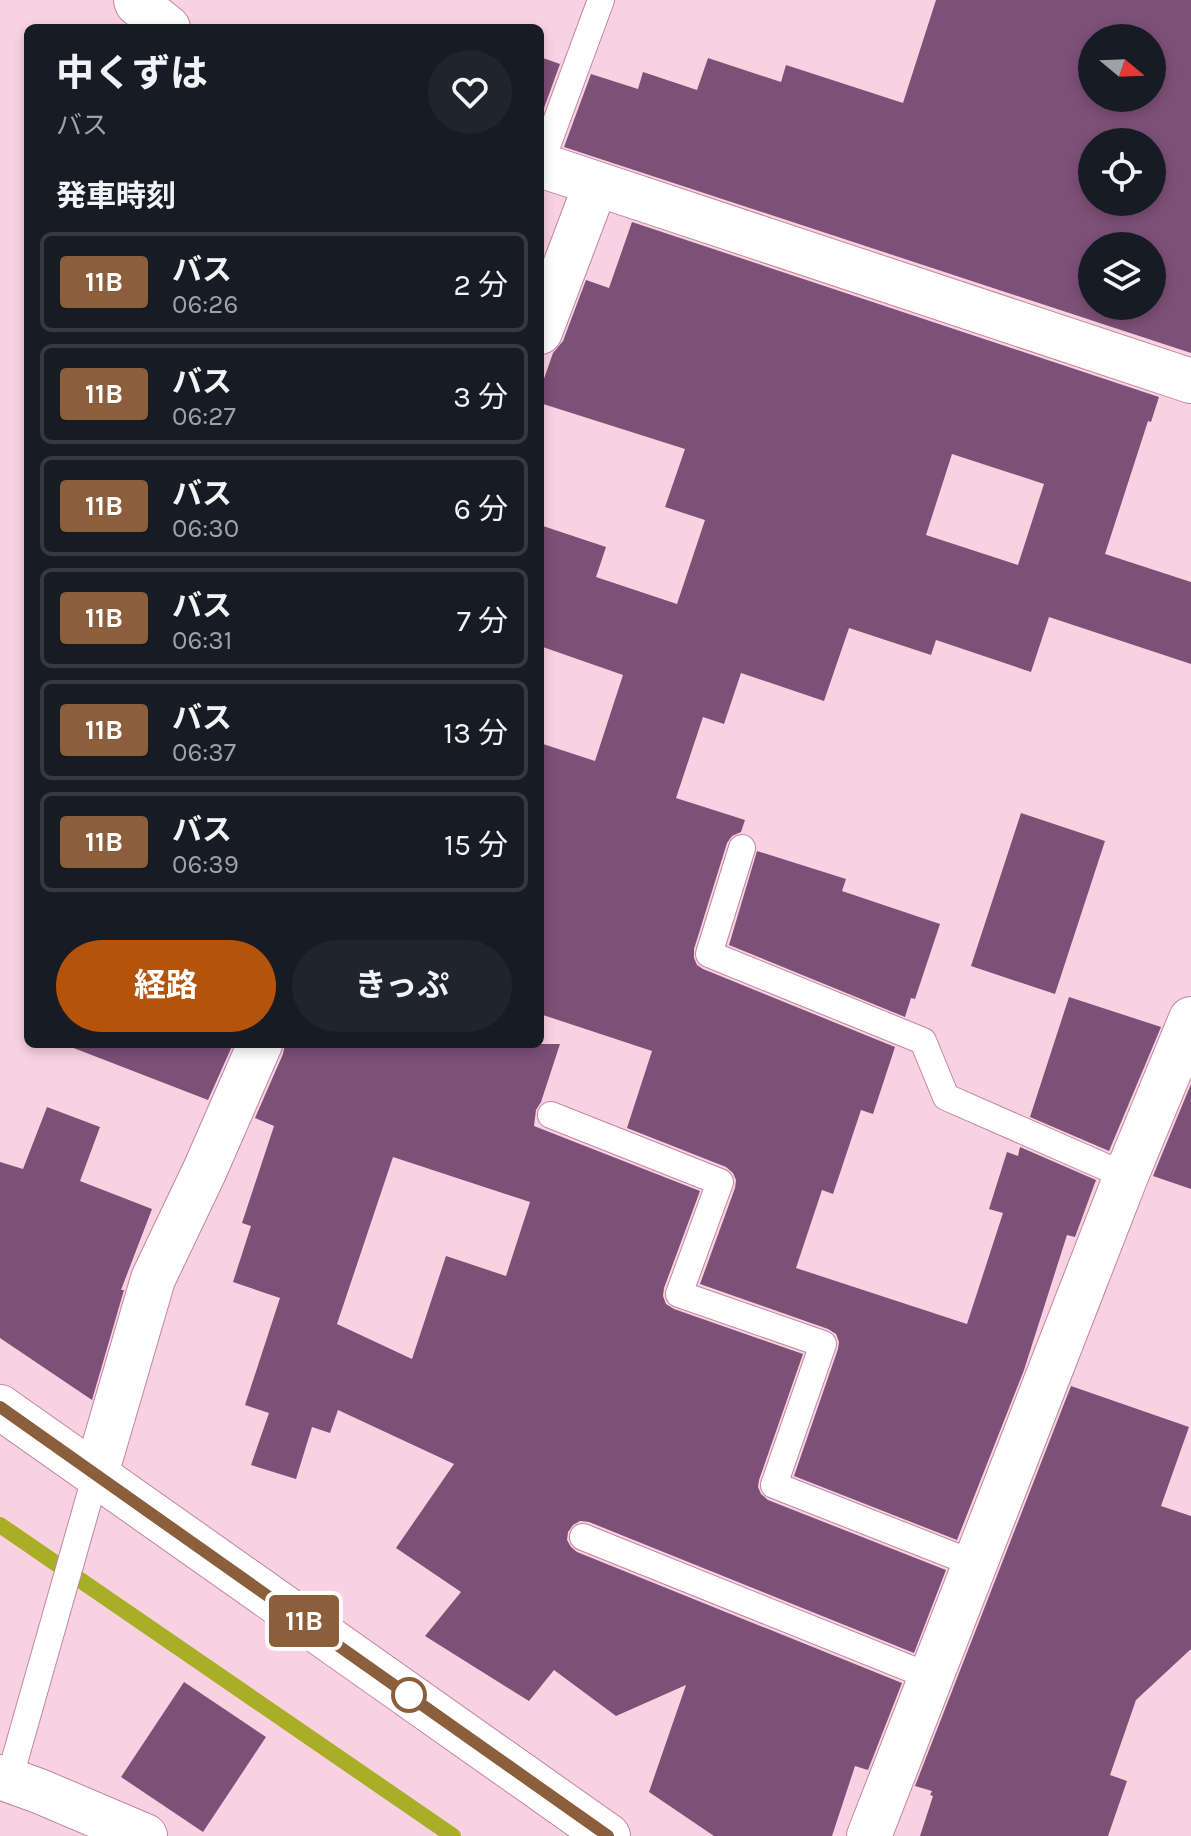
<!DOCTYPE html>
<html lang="ja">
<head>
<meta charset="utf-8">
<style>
  :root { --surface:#171b24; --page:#20242c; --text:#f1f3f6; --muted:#9ea1a6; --line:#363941; --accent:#b45309 }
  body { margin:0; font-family:Karla,"Noto Sans JP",sans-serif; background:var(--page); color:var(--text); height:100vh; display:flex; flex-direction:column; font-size:30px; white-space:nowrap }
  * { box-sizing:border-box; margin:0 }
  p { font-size:26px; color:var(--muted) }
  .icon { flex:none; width:44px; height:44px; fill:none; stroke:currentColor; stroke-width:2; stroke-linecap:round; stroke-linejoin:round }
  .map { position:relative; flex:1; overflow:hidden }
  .side { position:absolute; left:24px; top:24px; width:520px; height:1024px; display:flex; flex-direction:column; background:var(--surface); border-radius:12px; box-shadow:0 4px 12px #0003 }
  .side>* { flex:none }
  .badge { padding:0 16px; border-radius:6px; font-size:28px; line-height:52px }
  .needle { width:52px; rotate:109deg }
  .buttons { position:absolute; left:1078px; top:24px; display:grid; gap:16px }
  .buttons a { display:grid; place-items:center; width:88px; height:88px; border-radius:50%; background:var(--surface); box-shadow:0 4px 12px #0003; font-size:40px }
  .map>.badge { position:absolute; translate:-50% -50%; box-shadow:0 0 0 4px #fff }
  h2 { padding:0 32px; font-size:30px; line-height:72px }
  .round { display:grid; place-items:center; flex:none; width:84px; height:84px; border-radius:42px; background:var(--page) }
  .summary { display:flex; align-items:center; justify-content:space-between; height:136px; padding:0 32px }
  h1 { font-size:38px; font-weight:700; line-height:60px }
  .button { display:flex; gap:16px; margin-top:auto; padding:16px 32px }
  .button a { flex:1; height:92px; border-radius:48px; background:var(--accent); color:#fff; font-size:32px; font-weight:700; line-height:92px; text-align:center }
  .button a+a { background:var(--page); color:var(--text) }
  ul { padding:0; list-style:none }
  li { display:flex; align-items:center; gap:24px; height:100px; margin:0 16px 12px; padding:0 16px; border:4px solid var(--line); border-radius:12px }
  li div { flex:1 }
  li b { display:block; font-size:30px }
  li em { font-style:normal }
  li .badge { min-width:88px; font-weight:700; text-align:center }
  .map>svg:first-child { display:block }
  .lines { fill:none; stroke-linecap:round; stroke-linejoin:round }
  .stream { stroke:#a9ae27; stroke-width:16 }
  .building { fill:#7d5077; fill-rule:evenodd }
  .service-casing { stroke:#c286a0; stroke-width:28 }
  .minor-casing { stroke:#c286a0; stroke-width:46 }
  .tertiary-casing { stroke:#c286a0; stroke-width:46 }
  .service { stroke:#fff; stroke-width:26 }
  .minor { stroke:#fff; stroke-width:44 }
  .tertiary { stroke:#fff; stroke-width:44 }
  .line-casing { stroke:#fff; stroke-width:18 }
  .line { stroke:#8b5e3c; stroke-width:12 }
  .stop-dot { fill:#fff; stroke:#8b5e3c; stroke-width:4 }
</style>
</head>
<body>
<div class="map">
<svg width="1191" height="1836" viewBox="0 0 1191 1836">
  <rect width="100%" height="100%" fill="#f9d2e2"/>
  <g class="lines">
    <polyline class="stream" points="0,1525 453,1836"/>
  </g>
  <g class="building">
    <path d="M936,0H1191V353L564,147L591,74L638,89L643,72L697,90L708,58L781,82L786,65L903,103ZM1092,38H1152V98H1092ZM1092,142H1152V202H1092ZM1092,246H1152V306H1092Z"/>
    <polygon points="540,57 560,64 540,119"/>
    <path d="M632,222L1159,397L1151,422L1148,421L1105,554L1191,582V664L1049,617L1031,672L936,640L931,655L849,628L824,701L741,673L724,724L703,717L676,798L745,820L741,832L732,836L727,843L694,949V958L697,965L703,969L895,1047L873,1114L861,1110L833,1194L822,1190L796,1268L967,1324L1003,1213L989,1209L1007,1152L1018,1156L1020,1147L1096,1180L1075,1237L1067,1235L1024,1370L957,1540L794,1476L838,1349L839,1342L836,1334L828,1329L700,1284L735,1188L736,1180L733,1173L726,1167L627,1128L652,1051L540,1014V743L595,761L623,675L540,646V525L606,547L596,577L677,604L705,520L665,507L685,449L540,403V390L553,353L563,341L586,280L609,288ZM952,454L1044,484L1018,565L926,535Z"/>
    <polygon points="1021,813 1105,841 1055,994 971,966"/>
    <polygon points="757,851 846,879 842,891 940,924 915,999 911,998 905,1017 729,945"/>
    <polygon points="1069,997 1161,1027 1109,1151 1030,1117"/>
    <polygon points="72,1044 233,1044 208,1100 71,1047"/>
    <path d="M285,1044H560L541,1102L536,1110L534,1126L700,1191L664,1288L663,1296L666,1304L674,1309L803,1354L759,1480L758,1487L761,1494L768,1500L946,1570L914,1653L589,1522L580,1521L573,1525L568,1532L567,1540L571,1547L577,1552L902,1683L868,1770L855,1766L832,1836H714L649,1792L686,1685L616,1716L554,1670L529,1701L425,1636L461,1592L396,1548L454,1464L338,1410L330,1433L312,1427L296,1479L251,1465L269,1413L245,1405L280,1298L233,1282L251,1226L242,1223L274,1126L255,1118L283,1054ZM393,1157L530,1202L506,1276L446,1256L412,1359L337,1324Z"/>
    <polygon points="1191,1084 1191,1189 1153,1176"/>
    <polygon points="47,1107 100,1127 80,1181 152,1209 121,1290 124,1290 92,1400 0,1338 0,1162 23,1169"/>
    <polygon points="1071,1386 1189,1427 1161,1506 1191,1516 1191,1649 1136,1700 1110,1775 1127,1781 1108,1836 920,1836 933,1796 930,1795 932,1791 915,1786"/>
    <polygon points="184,1682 266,1737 203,1832 121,1777"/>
  </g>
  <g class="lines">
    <g class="service-casing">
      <g id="service">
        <polyline points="540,165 601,0"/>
        <polyline points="742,848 709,954 923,1041 946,1097 1126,1176"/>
        <polyline points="551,1115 720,1182 679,1294 823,1344 774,1485 975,1564"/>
        <polyline points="583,1537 931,1677"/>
        <polyline points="9,1780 96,1474"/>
      </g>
    </g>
    <g class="minor-casing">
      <g id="minor">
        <polyline points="136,0 137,3 168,28"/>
        <polyline points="540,165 1191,381"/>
        <polyline points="540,332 596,184"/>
        <polyline points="96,1474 153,1279 204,1172 260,1044"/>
        <polyline points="0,1777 39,1791 145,1836"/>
      </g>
    </g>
    <g class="tertiary-casing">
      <g id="tertiary">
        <polyline points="0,1407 608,1836"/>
        <polyline points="869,1836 1126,1176 1191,1019"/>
      </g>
    </g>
    <use href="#service" class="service"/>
    <use href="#minor" class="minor"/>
    <use href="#tertiary" class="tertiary"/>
  </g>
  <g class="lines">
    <g class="line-casing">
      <polyline id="line" points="0,1407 608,1836"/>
    </g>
    <use href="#line" class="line"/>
  </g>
  <circle class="stop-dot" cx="409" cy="1695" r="16"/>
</svg>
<div class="buttons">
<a><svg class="needle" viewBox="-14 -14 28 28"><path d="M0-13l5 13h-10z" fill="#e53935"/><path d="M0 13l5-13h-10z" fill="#9ea1a6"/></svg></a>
<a><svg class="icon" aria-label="locate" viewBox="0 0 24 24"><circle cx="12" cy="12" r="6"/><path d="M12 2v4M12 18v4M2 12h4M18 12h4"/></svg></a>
<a><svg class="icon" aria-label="layers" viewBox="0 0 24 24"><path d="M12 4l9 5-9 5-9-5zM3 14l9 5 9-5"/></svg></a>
</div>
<b class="badge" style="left:304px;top:1621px;background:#8b5e3c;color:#fff">11B</b>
<section class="side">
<div class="summary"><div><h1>中くずは</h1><p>バス</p></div><a class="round"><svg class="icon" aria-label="heart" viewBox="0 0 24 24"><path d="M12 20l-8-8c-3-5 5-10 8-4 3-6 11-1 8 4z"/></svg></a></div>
<h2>発車時刻</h2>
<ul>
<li><span class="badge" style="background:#8b5e3c;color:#fff">11B</span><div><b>バス</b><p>06:26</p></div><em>2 分</em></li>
<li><span class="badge" style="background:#8b5e3c;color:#fff">11B</span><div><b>バス</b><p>06:27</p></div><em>3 分</em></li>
<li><span class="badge" style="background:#8b5e3c;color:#fff">11B</span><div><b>バス</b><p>06:30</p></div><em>6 分</em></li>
<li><span class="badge" style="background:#8b5e3c;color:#fff">11B</span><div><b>バス</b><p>06:31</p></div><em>7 分</em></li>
<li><span class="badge" style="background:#8b5e3c;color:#fff">11B</span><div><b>バス</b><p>06:37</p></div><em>13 分</em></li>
<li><span class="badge" style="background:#8b5e3c;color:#fff">11B</span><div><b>バス</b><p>06:39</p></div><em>15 分</em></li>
</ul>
<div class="button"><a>経路</a><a>きっぷ</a></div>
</section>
</div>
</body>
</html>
